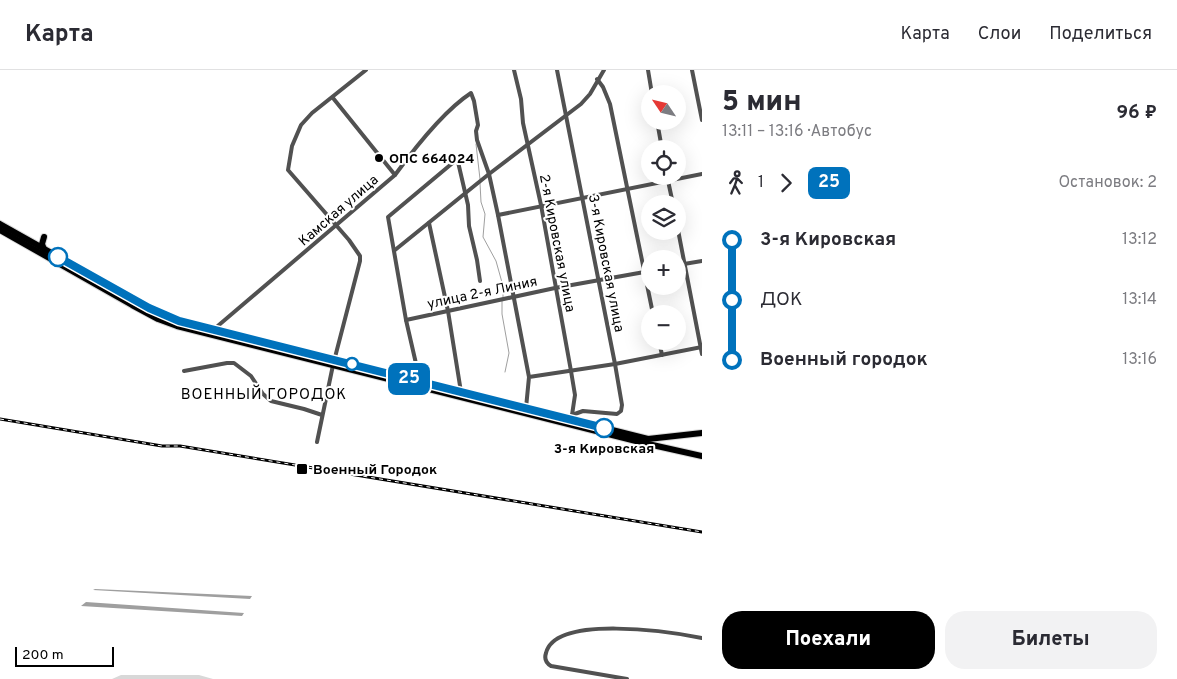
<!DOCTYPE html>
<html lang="ru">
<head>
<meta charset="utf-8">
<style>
  :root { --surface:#fff; --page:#f2f2f3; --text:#2b2b33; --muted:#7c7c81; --line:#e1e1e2; --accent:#000 }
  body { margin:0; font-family:Overpass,sans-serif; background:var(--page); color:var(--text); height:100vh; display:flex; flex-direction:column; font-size:19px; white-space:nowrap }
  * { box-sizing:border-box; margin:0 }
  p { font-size:16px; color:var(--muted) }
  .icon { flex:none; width:28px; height:28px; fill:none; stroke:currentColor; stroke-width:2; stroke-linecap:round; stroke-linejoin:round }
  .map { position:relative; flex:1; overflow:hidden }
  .drawer { display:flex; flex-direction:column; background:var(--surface); width:475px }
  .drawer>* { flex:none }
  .badge { padding:0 10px; border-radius:8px; font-size:18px; line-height:32px }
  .needle { width:32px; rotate:305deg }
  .controls { position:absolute; left:641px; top:15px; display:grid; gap:10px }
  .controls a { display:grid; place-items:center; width:45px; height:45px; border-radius:50%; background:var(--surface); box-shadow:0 5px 20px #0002; font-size:25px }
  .scale { position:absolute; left:15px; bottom:12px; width:99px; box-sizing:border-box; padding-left:5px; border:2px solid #000; border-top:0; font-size:14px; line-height:18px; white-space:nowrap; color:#000; -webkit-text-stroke:4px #fff; paint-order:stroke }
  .map>.badge { position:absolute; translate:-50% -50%; box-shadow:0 0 0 2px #fff }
  .legs { display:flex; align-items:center; gap:8px; height:55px; padding:0 20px; font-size:16px }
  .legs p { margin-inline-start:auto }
  .headline { display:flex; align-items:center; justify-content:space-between; height:85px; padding:0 20px }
  h1 { font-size:28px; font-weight:800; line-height:38px }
  .primary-button { display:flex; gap:10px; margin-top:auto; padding:10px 20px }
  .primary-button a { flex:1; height:58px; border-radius:20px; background:var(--accent); color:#fff; font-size:20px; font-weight:800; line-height:58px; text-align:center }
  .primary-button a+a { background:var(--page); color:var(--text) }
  ul { padding:0 20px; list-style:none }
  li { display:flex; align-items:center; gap:18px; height:60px; font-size:19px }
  li i { display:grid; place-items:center; width:8px; height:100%; margin:0 6px; background:currentColor }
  li i::after { content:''; width:12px; height:12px; margin:-6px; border:4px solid; border-radius:50%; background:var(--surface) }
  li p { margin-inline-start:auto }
  li:first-child i { background:linear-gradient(#0000 50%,currentColor 0) }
  li:last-child i { background:linear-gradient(currentColor 50%,#0000 0) }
  header { display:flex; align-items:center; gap:30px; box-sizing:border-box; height:70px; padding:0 25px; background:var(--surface); border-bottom:1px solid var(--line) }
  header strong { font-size:24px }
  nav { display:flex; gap:28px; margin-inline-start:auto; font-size:18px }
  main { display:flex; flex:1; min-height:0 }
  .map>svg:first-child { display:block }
  .green { fill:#d8d8d8 }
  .water { fill:#9f9f9f }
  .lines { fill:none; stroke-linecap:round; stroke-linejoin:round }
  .stream { stroke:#9f9f9f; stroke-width:1 }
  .primary-casing { stroke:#dbdbdb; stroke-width:8 }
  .street { stroke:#515151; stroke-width:4 }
  .primary { stroke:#000; stroke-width:6 }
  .rail-casing { stroke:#000; stroke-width:3 }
  .rail { stroke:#fff; stroke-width:1; stroke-dasharray:4; stroke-linecap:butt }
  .line-1-casing { stroke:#fff; stroke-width:11 }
  .line-1 { stroke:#0072bc; stroke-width:8 }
  .poi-dot { fill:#000; stroke:#fff; stroke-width:2 }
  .stop-1-dot { fill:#fff; stroke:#0072bc; stroke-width:2.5 }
  .labels { text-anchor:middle; stroke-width:4; stroke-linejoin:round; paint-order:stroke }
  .poi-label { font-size:14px; font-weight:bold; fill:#000; stroke:#fff; text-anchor:start }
  .street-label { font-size:14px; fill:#000; stroke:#fff }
  .stop-label { font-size:14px; font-weight:bold; fill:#000; stroke:#fff }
  .neighbourhood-label { font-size:15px; letter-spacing:1px; fill:#000; stroke:#fff }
</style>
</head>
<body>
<header>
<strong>Карта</strong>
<nav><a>Карта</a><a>Слои</a><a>Поделиться</a></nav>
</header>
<main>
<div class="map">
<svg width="702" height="609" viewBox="0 0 702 609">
  <rect width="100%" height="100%" fill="#fff"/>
  <polygon class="green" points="121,605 199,605 213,609 112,609"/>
  <g class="water">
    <polygon points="95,519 252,526 250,529 93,520"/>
    <polygon points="86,532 244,543 242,546 81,536"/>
  </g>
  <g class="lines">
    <g class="stream">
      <polyline points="476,74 480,109"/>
      <polyline points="480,113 481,132 485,144 483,167 496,191 503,216 503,227"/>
      <polyline points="502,231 502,244 509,283 505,302"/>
    </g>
    <g class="primary-casing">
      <g id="primary">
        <polyline points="0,154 149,238 179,251 648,369 702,363"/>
        <polyline points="0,160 132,235 158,249 177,256 648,374 702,386"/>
        <polyline points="44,179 42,174 44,167"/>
      </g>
    </g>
    <g class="street">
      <polyline points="514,0 521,29 523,53 541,135 571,301 575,325 572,345"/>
      <polyline points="557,0 615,294 622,335 621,341 617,344 583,341 572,345"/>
      <polyline points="648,0 652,24"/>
      <polyline points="692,0 702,50"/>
      <polyline points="597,9 603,17 610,34 653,244"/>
      <polyline points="333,28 395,105"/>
      <polyline points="657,51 662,79"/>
      <polyline points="667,106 673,134"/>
      <polyline points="498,145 702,104"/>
      <polyline points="429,153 448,241 461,322"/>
      <polyline points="678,160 702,284"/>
      <polyline points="395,180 489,104 581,34 590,24 604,0"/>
      <polyline points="678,195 702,191"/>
      <polyline points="406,250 555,218 650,201"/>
      <path d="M213,260L395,105C414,79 445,40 471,23L474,31L478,55L476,61L477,70L489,104L498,145L529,307"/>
      <polyline points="659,271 662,285"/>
      <polyline points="184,301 227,293 234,293 251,306 263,324 271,331 304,339 322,345"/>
      <polyline points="420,311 406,250 388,147 455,91 458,92 468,135 469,156 477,190 480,211"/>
      <polyline points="526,338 529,307 615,294 702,277"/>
      <polyline points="317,372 333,295 360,191 360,186 349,170 288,100 292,76 301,55 312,43 366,0"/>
      <path d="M627,609L551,596C546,593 544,589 546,583C556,544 672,562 702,568"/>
    </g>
    <use href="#primary" class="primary"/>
    <g class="rail-casing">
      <polyline id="rail" points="0,349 162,376 180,376 702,462"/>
    </g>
    <use href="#rail" class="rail"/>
  </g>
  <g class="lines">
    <g class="line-1-casing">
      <polyline id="line-1" points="58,187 149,238 179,251 604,358"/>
    </g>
    <use href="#line-1" class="line-1"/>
  </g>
  <g class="poi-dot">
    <circle cx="379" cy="88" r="5"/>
    <rect x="296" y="393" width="12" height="12" rx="2.5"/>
  </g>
  <g class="stop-1-dot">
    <circle cx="58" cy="187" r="9"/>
    <circle cx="352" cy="294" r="6"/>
    <circle cx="604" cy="358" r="9"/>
  </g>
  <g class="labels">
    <g class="poi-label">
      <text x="389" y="93">ОПС 664024</text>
      <text x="313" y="404">Военный Городок</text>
    </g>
    <g class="street-label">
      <text transform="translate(338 140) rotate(-41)" y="5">Камская улица</text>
      <text transform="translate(558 173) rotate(79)" y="5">2-я Кировская улица</text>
      <text transform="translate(607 193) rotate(79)" y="5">3-я Кировская улица</text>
      <text transform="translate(482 222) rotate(-12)" y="5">улица 2-я Линия</text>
    </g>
    <g class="stop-label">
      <text x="604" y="383">3-я Кировская</text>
    </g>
    <g class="neighbourhood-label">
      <text x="264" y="329">ВОЕННЫЙ ГОРОДОК</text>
    </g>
  </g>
</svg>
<div class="controls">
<a><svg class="needle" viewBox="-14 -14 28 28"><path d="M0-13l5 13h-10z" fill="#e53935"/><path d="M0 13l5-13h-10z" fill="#7c7c81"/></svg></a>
<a><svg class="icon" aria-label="locate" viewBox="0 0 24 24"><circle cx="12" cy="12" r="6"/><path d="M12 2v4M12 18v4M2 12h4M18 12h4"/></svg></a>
<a><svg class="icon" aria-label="layers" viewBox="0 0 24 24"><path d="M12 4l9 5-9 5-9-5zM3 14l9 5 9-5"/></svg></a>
<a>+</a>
<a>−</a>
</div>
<div class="scale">200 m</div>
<b class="badge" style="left:409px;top:309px;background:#0072bc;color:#fff">25</b>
</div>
<section class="drawer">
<div class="headline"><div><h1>5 мин</h1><p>13:11 – 13:16 · Автобус</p></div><b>96 ₽</b></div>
<div class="legs"><svg class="icon" aria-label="walk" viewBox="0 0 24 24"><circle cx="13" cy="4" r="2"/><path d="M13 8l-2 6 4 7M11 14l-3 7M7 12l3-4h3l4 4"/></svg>1<svg class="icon" aria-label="forward" viewBox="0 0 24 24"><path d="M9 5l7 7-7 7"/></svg><b class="badge" style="background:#0072bc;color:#fff">25</b><p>Остановок: 2</p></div>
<ul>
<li><i style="color:#0072bc"></i><b>3-я Кировская</b><p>13:12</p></li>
<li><i style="color:#0072bc"></i><span>ДОК</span><p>13:14</p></li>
<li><i style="color:#0072bc"></i><b>Военный городок</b><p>13:16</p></li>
</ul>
<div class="primary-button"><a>Поехали</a><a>Билеты</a></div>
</section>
</main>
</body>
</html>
